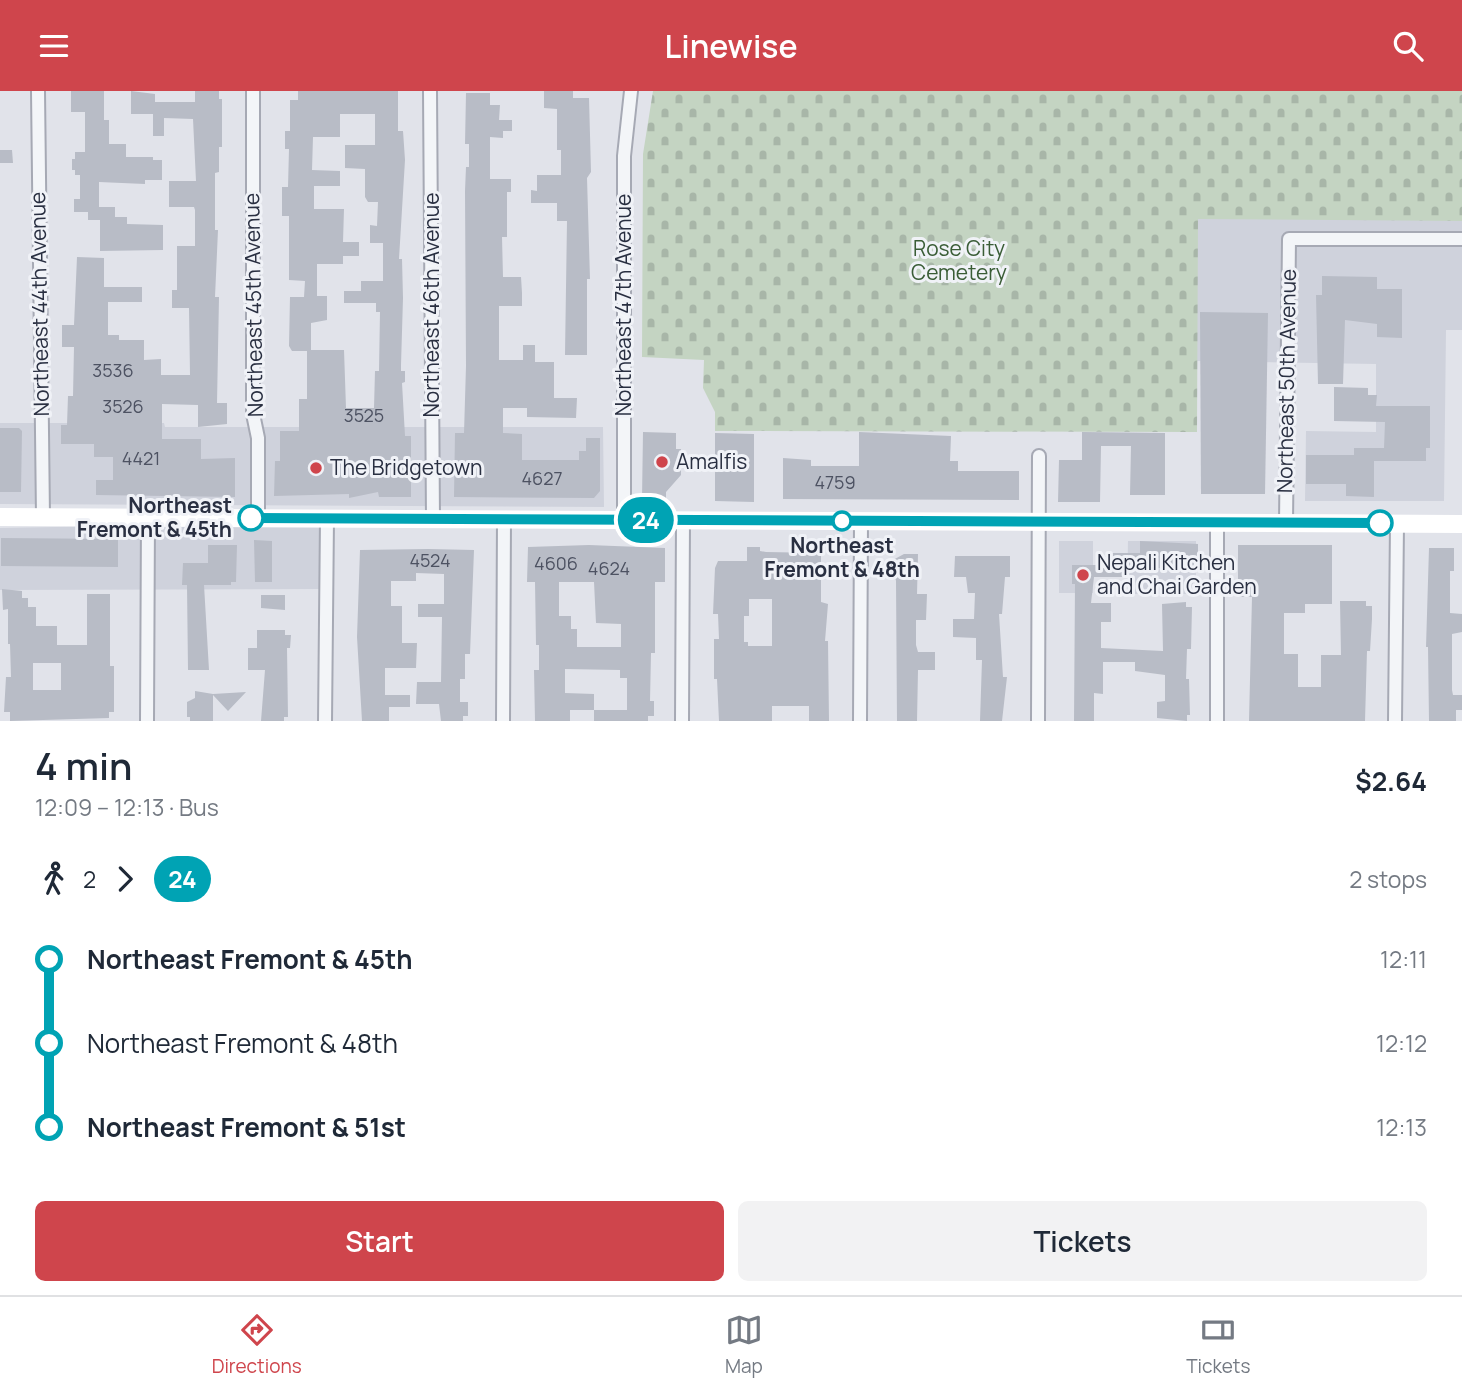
<!DOCTYPE html>
<html lang="en">
<head>
<meta charset="utf-8">
<style>
  :root { --surface:#fff; --page:#f2f2f3; --text:#1f2937; --muted:#747a83; --line:#e0e1e3; --accent:#cf454c }
  body { margin:0; font-family:Manrope,sans-serif; background:var(--page); color:var(--text); height:100vh; display:flex; flex-direction:column; font-size:26px; white-space:nowrap }
  * { box-sizing:border-box; margin:0 }
  p { font-size:23px; color:var(--muted) }
  .icon { flex:none; width:38px; height:38px; fill:none; stroke:currentColor; stroke-width:2; stroke-linecap:round; stroke-linejoin:round }
  .map { position:relative; height:630px; overflow:hidden }
  .drawer { display:flex; flex-direction:column; background:var(--surface); flex:1 }
  .drawer>* { flex:none }
  .badge { padding:0 14px; border-radius:23px; font-size:24px; line-height:46px }
  .map>.badge { position:absolute; translate:-50% -50%; box-shadow:0 0 0 4px #fff }
  .legs { display:flex; align-items:center; gap:10px; height:77px; padding:0 35px; font-size:23px }
  .legs p { margin-inline-start:auto }
  .head { display:flex; align-items:center; justify-content:space-between; height:119px; padding:0 35px }
  h1 { font-size:38px; font-weight:600; line-height:52px }
  .button { display:flex; gap:14px; margin-top:auto; padding:14px 35px }
  .button a { flex:1; height:80px; border-radius:10px; background:var(--accent); color:#fff; font-size:28px; font-weight:600; line-height:80px; text-align:center }
  .button a+a { background:var(--page); color:var(--text) }
  ul { padding:0 35px; list-style:none }
  li { display:flex; align-items:center; gap:24px; height:84px; font-size:26px }
  li i { display:grid; place-items:center; width:10px; height:100%; margin:0 9px; background:currentColor }
  li i::after { content:''; width:18px; height:18px; margin:-9px; border:5px solid; border-radius:50%; background:var(--surface) }
  li p { margin-inline-start:auto }
  li:first-child i { background:linear-gradient(#0000 50%,currentColor 0) }
  li:last-child i { background:linear-gradient(currentColor 50%,#0000 0) }
  header { display:flex; justify-content:space-between; align-items:center; height:91px; padding:0 35px; background:var(--accent); color:#fff; font-size:32px; font-weight:600 }
  .menu { display:flex; justify-content:space-around; align-items:center; height:98px; border-top:2px solid var(--line); background:var(--surface); font-size:19px; color:var(--muted) }
  .menu a { display:grid; justify-items:center; gap:4px }
  .menu .active { color:var(--accent) }
  .map>svg:first-child { display:block }
  .built { fill:#cfd2dc }
  .cemetery { fill:url(#cemetery-stones) }
  .building { fill:#b8bcc6; fill-rule:evenodd }
  .lines { fill:none; stroke-linecap:round; stroke-linejoin:round }
  .street-casing { stroke:#a6a9b4; stroke-width:16 }
  .street { stroke:#f3f5f8; stroke-width:12 }
  .secondary { stroke:#fff; stroke-width:18 }
  .line-1-casing { stroke:#fff; stroke-width:16 }
  .line-1 { stroke:#00a3b4; stroke-width:10 }
  .poi-dot { fill:#cf454c; stroke:#f0f2f7; stroke-width:2.5 }
  .stop-1-dot { fill:#fff; stroke:#00a3b4; stroke-width:3.5 }
  .labels { text-anchor:middle; stroke-width:6; stroke-linejoin:round; paint-order:stroke }
  .number-label { font-size:18px; fill:#4d5262 }
  .park-label { font-size:21px; fill:#3a5d36; stroke:#f0f2f7 }
  .street-label { font-size:21px; fill:#292f41; stroke:#f0f2f7 }
  .poi-label { font-size:21px; fill:#292f41; stroke:#f0f2f7; text-anchor:start }
  .stop-label { font-size:21px; font-weight:bold; fill:#292f41; stroke:#f0f2f7; text-anchor:end }
</style>
</head>
<body>
<header><svg class="icon" aria-label="menu" viewBox="0 0 24 24"><path d="M4 6h16M4 12h16M4 18h16"/></svg>Linewise<svg class="icon" aria-label="search" viewBox="0 0 24 24"><circle cx="10" cy="10" r="6"/><path d="M15 15l6 6"/></svg></header>
<div class="map">
<svg width="1462" height="630" viewBox="0 0 1462 630">
  <defs>
    <pattern id="cemetery-stones" width="16" height="16" patternUnits="userSpaceOnUse" patternTransform="scale(1.75)"><rect width="16" height="16" fill="#c4d4c2"/><path d="M2 7V4a2 2 0 0 1 4 0v3zM10 15v-3a2 2 0 0 1 4 0v3z" fill="#a8b6a8"/></pattern>
  </defs>
  <rect width="100%" height="100%" fill="#e1e3ea"/>
  <g class="built">
    <polygon points="1197,126 1462,129 1462,239 1446,239 1444,410 1305,410 1306,340 1376,341 1376,273 1196,270"/>
    <polygon points="0,332 164,332 165,336 603,336 604,416 0,413"/>
    <polygon points="110,435 319,435 320,498 0,499 0,437"/>
    <rect x="1059" y="450" width="34" height="52"/>
    <polygon points="1128,450 1196,450 1196,503 1127,503"/>
  </g>
  <polygon class="cemetery" points="653,0 1462,0 1462,130 1198,128 1197,341 715,340 715,321 703,297 704,269 642,266 643,63"/>
  <g class="building">
    <polygon points="71,0 104,0 104,29 109,29 109,53 126,53 126,66 153,66 153,69 162,69 162,89 145,89 145,93 99,91 99,116 115,116 115,126 127,126 127,133 163,134 163,159 100,160 100,129 88,129 88,121 74,121 74,108 80,108 80,84 75,84 75,79 72,79 72,68 75,68 75,61 85,61 85,21 71,21"/>
    <polygon points="131,0 155,3 155,11 195,11 195,0 219,0 219,8 222,8 222,56 219,56 219,81 215,82 215,139 218,139 215,206 219,206 217,312 227,312 227,333 198,336 198,314 162,313 162,348 201,348 201,368 235,367 235,406 96,404 96,389 113,389 113,366 94,366 94,353 61,353 61,334 67,334 68,305 73,305 74,256 62,256 62,234 74,234 77,166 104,167 104,196 142,196 142,211 108,211 108,244 119,244 119,249 144,249 144,269 161,268 161,284 190,284 189,217 172,217 172,199 177,199 177,155 195,155 195,119 194,116 169,116 169,90 196,90 193,28 164,27 164,45 153,45 153,23 131,23"/>
    <path d="M298,0H398V40H403L405,69L399,168H402L403,207L401,274V280H405V291L402,292L405,345H411V406H379L378,401L349,407V403L274,405L275,370H280V340H299V308H307V260H292L289,255L290,206H304L305,190L289,189V125H282V96H288L289,58H285V40H290V9H298ZM340,23H375V54H345V77L365,78V106L368,111H378L377,135L370,134V152H383V190H361V200H344V212H376V221H380L379,280H375L374,317H346L344,259H311V232L327,229V205H317V173H343V165H359V151H343L344,118H314V95H340V80L312,79L313,46H340Z"/>
    <polygon points="544,0 573,0 573,7 589,7 591,81 587,87 590,188 587,188 587,264 565,264 567,130 557,130 557,112 531,112 531,99 537,100 537,84 561,84 561,59 557,59 557,18 544,17"/>
    <polygon points="466,2 490,2 490,14 500,14 499,29 512,29 512,40 503,40 503,47 490,46 490,88 511,88 511,101 507,101 507,146 502,146 503,186 521,186 522,202 522,215 499,215 499,269 523,269 523,254 535,254 535,271 554,271 554,307 577,307 576,327 527,326 527,317 503,317 503,342 522,343 522,369 579,369 579,360 586,360 586,347 600,347 600,400 594,407 454,406 455,342 464,342 466,275 465,100 466,76 469,76 469,53 465,53"/>
    <polygon points="0,59 12,59 13,72 0,72"/>
    <polygon points="1322,185 1377,186 1377,198 1402,198 1402,247 1377,246 1377,233 1345,229 1343,293 1318,293 1316,204 1322,204"/>
    <polygon points="1200,221 1268,222 1265,403 1201,403"/>
    <polygon points="1334,296 1368,297 1368,304 1377,304 1376,315 1430,315 1430,357 1426,357 1426,370 1374,370 1374,406 1346,405 1346,393 1306,393 1306,364 1354,364 1354,357 1384,357 1385,331 1334,330"/>
    <polygon points="0,337 19,337 22,340 21,401 0,401"/>
    <polygon points="643,341 676,342 676,358 681,358 681,384 666,401 666,408 642,408"/>
    <polygon points="859,341 951,345 950,370 958,370 958,380 1019,380 1019,409 783,408 783,367 811,369 811,375 859,375"/>
    <polygon points="1082,341 1165,342 1165,404 1130,404 1131,355 1101,355 1100,411 1058,411 1059,369 1082,369"/>
    <polygon points="715,342 754,343 754,411 715,410"/>
    <polygon points="1,447 118,448 118,476 1,475"/>
    <polygon points="254,449 272,450 272,491 255,491"/>
    <polygon points="1140,450 1198,453 1198,481 1180,481 1180,477 1123,477 1123,486 1094,486 1091,512 1111,512 1111,531 1101,531 1101,557 1163,560 1162,513 1186,511 1186,516 1192,516 1191,558 1187,558 1186,588 1189,588 1190,624 1187,624 1187,630 1157,627 1157,611 1165,610 1165,584 1135,580 1135,571 1103,571 1103,603 1094,602 1094,630 1074,630 1075,493 1072,493 1072,474 1099,474 1099,466 1107,465 1107,462 1140,462"/>
    <polygon points="208,454 237,454 236,491 231,491 231,494 204,494 209,579 188,579 187,494 182,494 183,472 208,472"/>
    <path d="M589,454L665,457V491H655V562H651L650,610H654V625H648V630H594V619H570V630H535L534,579H539V554H536L535,491H527L528,456ZM559,491H594L596,532L621,533V556H577V538H571V525H559ZM565,578L620,579V587H627V619H594V603L565,602Z"/>
    <polygon points="1238,454 1332,454 1332,513 1305,513 1305,522 1284,522 1284,563 1298,563 1298,596 1321,596 1321,564 1341,564 1340,510 1366,510 1366,515 1372,515 1372,528 1370,560 1367,560 1365,630 1249,630 1252,506 1238,506"/>
    <path d="M747,456H760V460L766,461L821,462V511L828,513L825,550H828L829,630H809V615H772V630H719L717,588H714V548H719L718,523H713L715,477L718,470H747ZM749,508H772V555H748V551H744V525H749Z"/>
    <polygon points="1429,457 1454,457 1454,480 1450,480 1450,522 1462,523 1462,541 1452,543 1452,599 1453,604 1462,604 1462,619 1456,619 1456,630 1429,630 1428,556 1426,556"/>
    <polygon points="428,458 474,459 470,563 465,563 465,588 460,588 460,611 468,611 468,625 463,625 463,630 441,630 439,613 416,613 417,591 441,591 442,526 418,526 418,513 444,513 444,483 416,482 416,490 391,490 391,515 402,515 402,552 417,552 416,577 385,577 385,604 410,604 410,616 389,616 389,630 362,630 357,546 360,459"/>
    <polygon points="904,463 918,463 917,503 927,503 926,529 916,529 916,554 918,561 935,561 935,579 918,579 917,630 897,630 896,490 895,484 891,484 891,470"/>
    <polygon points="955,465 1010,465 1010,486 1005,486 1002,523 999,523 1003,586 1007,586 1002,630 980,630 982,569 976,569 976,547 953,546 953,528 974,528 975,502 968,502 966,486 954,486"/>
    <path d="M2,498L22,500V507H28V516H36V535H57V554H87V503H110V575H114V621H109V627L10,630V621H4L6,586H11L10,553H8V518L3,519ZM33,572H61V599H33Z"/>
    <polygon points="261,504 285,504 285,519 261,517"/>
    <polygon points="257,539 285,539 285,544 291,544 290,557 287,557 288,626 284,626 284,630 261,630 265,579 248,579 248,557 257,557"/>
    <polygon points="195,600 213,603 246,601 228,620 213,604 213,630 190,630 190,626 187,626 187,611 195,607"/>
  </g>
  <g class="lines">
    <g class="street-casing">
      <g id="street">
        <polyline points="38,0 43,426"/>
        <polyline points="253,0 253,323 258,347 258,427"/>
        <polyline points="430,0 433,428"/>
        <polyline points="624,429 624,65 631,0"/>
        <polyline points="1286,432 1289,148 1462,148"/>
        <polyline points="147,630 148,426"/>
        <polyline points="325,630 327,428"/>
        <polyline points="503,630 504,428"/>
        <polyline points="682,630 683,429"/>
        <polyline points="860,630 861,430"/>
        <polyline points="1038,630 1039,365"/>
        <polyline points="1217,630 1217,432"/>
        <polyline points="1395,630 1397,433"/>
      </g>
    </g>
    <use href="#street" class="street"/>
    <polyline class="secondary" points="0,426 1462,433"/>
  </g>
  <g class="lines">
    <g class="line-1-casing">
      <polyline id="line-1" points="251,427 1380,432"/>
    </g>
    <use href="#line-1" class="line-1"/>
  </g>
  <g class="poi-dot">
    <circle cx="662" cy="371" r="7"/>
    <circle cx="316" cy="377" r="7"/>
    <circle cx="1083" cy="484" r="7"/>
  </g>
  <g class="stop-1-dot">
    <circle cx="251" cy="427" r="12"/>
    <circle cx="842" cy="430" r="9"/>
    <circle cx="1380" cy="432" r="12"/>
  </g>
  <g class="labels">
    <g class="number-label">
      <text x="113" y="286">3536</text>
      <text x="123" y="322">3526</text>
      <text x="364" y="331">3525</text>
      <text x="141" y="374">4421</text>
      <text x="542" y="394">4627</text>
      <text x="835" y="398">4759</text>
      <text x="430" y="476">4524</text>
      <text x="556" y="479">4606</text>
      <text x="609" y="484">4624</text>
    </g>
    <g class="park-label">
      <text x="959" y="165">Rose City<tspan x="959" dy="24">Cemetery</tspan></text>
    </g>
    <g class="street-label">
      <text transform="translate(40 213) rotate(-91)" y="7">Northeast 44th Avenue</text>
      <text transform="translate(254 214) rotate(-91)" y="7">Northeast 45th Avenue</text>
      <text transform="translate(432 214) rotate(-90)" y="7">Northeast 46th Avenue</text>
      <text transform="translate(624 214) rotate(-90)" y="7">Northeast 47th Avenue</text>
      <text transform="translate(1287 290) rotate(-89)" y="7">Northeast 50th Avenue</text>
    </g>
    <g class="poi-label">
      <text x="676" y="378">Amalfis</text>
      <text x="330" y="384">The Bridgetown</text>
      <text x="1097" y="479">Nepali Kitchen<tspan x="1097" dy="24">and Chai Garden</tspan></text>
    </g>
    <g class="stop-label">
      <text x="232" y="422">Northeast<tspan x="232" dy="24">Fremont &amp; 45th</tspan></text>
      <text x="842" y="462" text-anchor="middle">Northeast<tspan x="842" dy="24">Fremont &amp; 48th</tspan></text>
    </g>
  </g>
</svg>
<b class="badge" style="left:646px;top:429px;background:#00a3b4;color:#fff">24</b>
</div>
<section class="drawer">
<div class="head"><div><h1>4 min</h1><p>12:09 – 12:13 · Bus</p></div><b>$2.64</b></div>
<div class="legs"><svg class="icon" aria-label="walk" viewBox="0 0 24 24"><circle cx="13" cy="4" r="2"/><path d="M13 8l-2 6 4 7M11 14l-3 7M7 12l3-4h3l4 4"/></svg>2<svg class="icon" aria-label="forward" viewBox="0 0 24 24"><path d="M9 5l7 7-7 7"/></svg><b class="badge" style="background:#00a3b4;color:#fff">24</b><p>2 stops</p></div>
<ul>
<li><i style="color:#00a3b4"></i><b>Northeast Fremont &amp; 45th</b><p>12:11</p></li>
<li><i style="color:#00a3b4"></i><span>Northeast Fremont &amp; 48th</span><p>12:12</p></li>
<li><i style="color:#00a3b4"></i><b>Northeast Fremont &amp; 51st</b><p>12:13</p></li>
</ul>
<div class="button"><a>Start</a><a>Tickets</a></div>
</section>
<nav class="menu">
<a class="active"><svg class="icon" aria-label="directions" viewBox="0 0 24 24"><path d="M12 3l9 9-9 9-9-9zM9 14v-3h6M13 9l2 2-2 2"/></svg>Directions</a>
<a><svg class="icon" aria-label="map" viewBox="0 0 24 24"><path d="M3 6l6-2 6 2 6-2v14l-6 2-6-2-6 2zM9 4v14M15 6v14"/></svg>Map</a>
<a><svg class="icon" aria-label="tickets" viewBox="0 0 24 24"><path d="M3 7h18v10H3zM15 7v10"/></svg>Tickets</a>
</nav>
</body>
</html>
